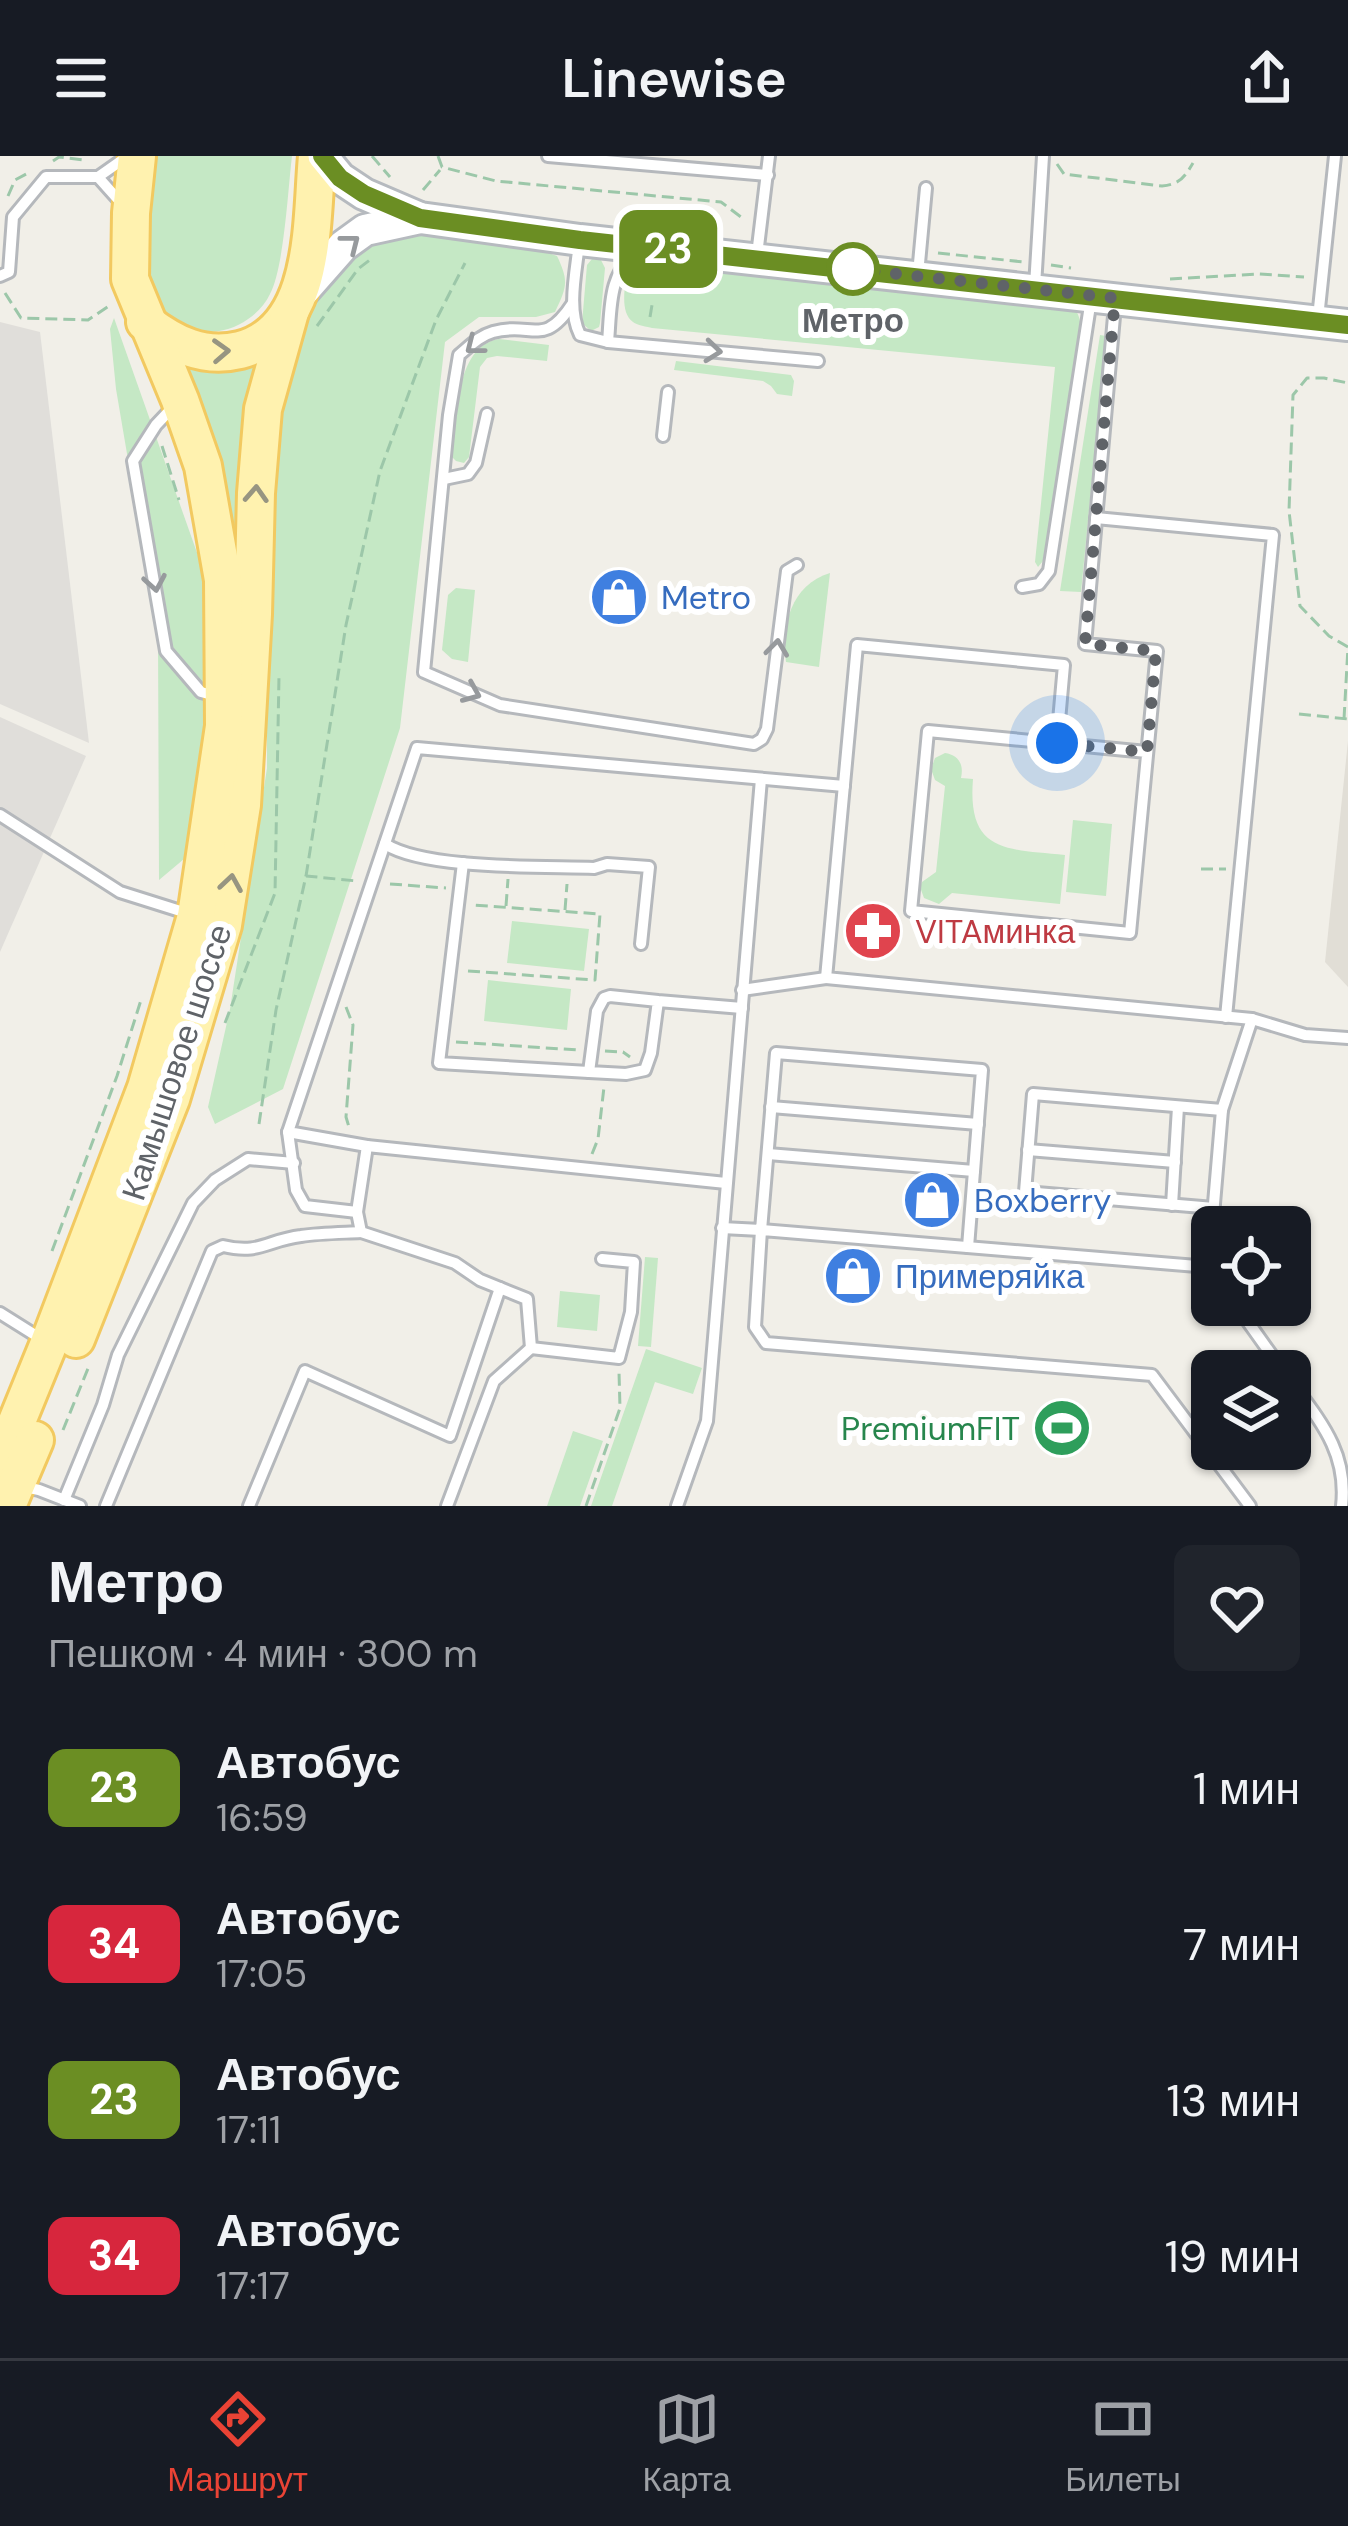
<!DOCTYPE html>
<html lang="ru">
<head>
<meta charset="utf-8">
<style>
  :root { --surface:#171b24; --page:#20242c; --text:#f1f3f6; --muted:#9ea1a6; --line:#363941; --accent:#ea4335 }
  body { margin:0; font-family:"DM Sans",sans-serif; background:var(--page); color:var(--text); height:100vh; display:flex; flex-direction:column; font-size:45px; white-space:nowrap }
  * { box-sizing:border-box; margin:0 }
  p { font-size:39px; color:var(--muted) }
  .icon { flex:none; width:66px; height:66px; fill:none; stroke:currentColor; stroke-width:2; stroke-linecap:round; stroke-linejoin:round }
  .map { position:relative; height:1350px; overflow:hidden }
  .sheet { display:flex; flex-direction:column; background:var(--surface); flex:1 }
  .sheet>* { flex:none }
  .badge { padding:0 24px; border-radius:18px; font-size:42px; line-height:78px }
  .fabs { position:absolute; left:1191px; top:1050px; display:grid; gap:24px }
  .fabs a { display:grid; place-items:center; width:120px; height:120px; border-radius:18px; background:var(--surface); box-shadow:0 3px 9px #0004; font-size:60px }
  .you { position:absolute; width:60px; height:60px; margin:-30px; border:9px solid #fff; border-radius:50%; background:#1a73e8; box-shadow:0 0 0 18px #1a73e833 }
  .map>.badge { position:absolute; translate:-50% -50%; box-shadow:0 0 0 6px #fff }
  .round { display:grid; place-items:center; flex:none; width:126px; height:126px; border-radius:18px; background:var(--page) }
  .overview { display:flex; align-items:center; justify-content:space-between; height:204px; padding:0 48px }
  h1 { font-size:57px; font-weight:600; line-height:90px }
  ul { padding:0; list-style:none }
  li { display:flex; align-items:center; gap:36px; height:156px; padding:0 48px }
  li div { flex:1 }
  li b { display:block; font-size:45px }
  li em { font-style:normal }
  li .badge { min-width:132px; font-weight:700; text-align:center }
  header { display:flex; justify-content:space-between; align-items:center; height:156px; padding:0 48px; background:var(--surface); font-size:54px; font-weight:600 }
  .menu { display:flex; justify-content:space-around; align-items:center; height:168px; border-top:3px solid var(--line); background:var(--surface); font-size:33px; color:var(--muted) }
  .menu a { display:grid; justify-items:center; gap:6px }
  .menu .selected { color:var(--accent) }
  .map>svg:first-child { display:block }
  .industrial { fill:#e0deda }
  .education { fill:#e1ded6 }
  .green { fill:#c5e8c5 }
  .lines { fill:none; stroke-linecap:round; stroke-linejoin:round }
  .lane-casing { stroke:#b5b8bc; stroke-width:16 }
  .secondary-casing { stroke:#b6babf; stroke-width:36 }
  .primary-casing { stroke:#f2c960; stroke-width:42 }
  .path { stroke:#9cc7a9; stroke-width:3; stroke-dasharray:12 6; stroke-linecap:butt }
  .lane { stroke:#fff; stroke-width:10 }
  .secondary { stroke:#fff; stroke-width:30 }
  .primary { stroke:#fff2af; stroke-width:36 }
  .oneway { stroke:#979a9d }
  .oneway2 { stroke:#979581 }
  .line-casing { stroke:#fff; stroke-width:27 }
  .line { stroke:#6b8e23; stroke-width:18 }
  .walk { stroke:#5f6368; stroke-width:12; stroke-dasharray:0 21.6 }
  .stop-dot { fill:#fff; stroke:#6b8e23; stroke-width:6 }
  .labels { text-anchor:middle; stroke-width:12; stroke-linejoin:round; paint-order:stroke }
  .stop-label { font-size:33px; font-weight:bold; fill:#5f6368; stroke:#fff }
  .shop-label { font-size:33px; fill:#366cbe; stroke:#fff; text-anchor:start }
  .health-label { font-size:33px; fill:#be3a42; stroke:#fff; text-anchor:start }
  .street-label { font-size:33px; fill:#5f6368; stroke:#fff }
  .leisure-label { font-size:33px; fill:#27864d; stroke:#fff; text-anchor:end }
</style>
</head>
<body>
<header><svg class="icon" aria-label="menu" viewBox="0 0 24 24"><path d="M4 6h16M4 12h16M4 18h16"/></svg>Linewise<svg class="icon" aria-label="share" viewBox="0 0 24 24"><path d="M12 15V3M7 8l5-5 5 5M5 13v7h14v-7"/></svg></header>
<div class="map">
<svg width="1348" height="1350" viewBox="0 0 1348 1350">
  <rect width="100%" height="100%" fill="#f1efe8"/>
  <g class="industrial">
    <polygon points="0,166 40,176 89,587 0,548"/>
    <polygon points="0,561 86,600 0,796"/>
  </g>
  <polygon class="education" points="1348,585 1348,831 1325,806"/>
  <g class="green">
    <path d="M153,0H292C288,33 284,112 270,138C261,157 240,172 219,175C182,181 164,159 143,133Z"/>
    <path d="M408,72L531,91L557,100C569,125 567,131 555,156L536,161H479L445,186L400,572L283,933L215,968L208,951L230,853L267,612V306L292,180L335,107L358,91Z"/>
    <polygon points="592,103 601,104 605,112 600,167 599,171 591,175 582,167 587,109"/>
    <path d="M642,103L1067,143C1081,158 1082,166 1080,187L1043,405L1038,411L1035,406L1055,211L652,172C648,171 636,169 633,166C618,156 626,123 629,108Z"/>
    <polygon points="114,162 207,425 214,471 197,692 159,724 158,480 116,233 110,173"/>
    <polygon points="1100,179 1106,180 1081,436 1060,435"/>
    <path d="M499,183L549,189L547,205L497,200L487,202L480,211L469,301L464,307L456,305L452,301C457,265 454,190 499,183Z"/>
    <polygon points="257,204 245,297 242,435 178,208 209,214"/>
    <polygon points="676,205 791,219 794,225 792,240 777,238 771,230 763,225 674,214"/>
    <path d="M830,417L819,511L786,506C781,469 791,429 830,417Z"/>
    <polygon points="456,432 475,434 468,506 452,503 442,494 448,439"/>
    <path d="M945,597C959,599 964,609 961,622L973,623C967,697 1006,693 1065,699L1060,748L952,737L939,748L924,742L920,731L922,726L936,716L945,630L935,624L931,613L935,602Z"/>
    <polygon points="1073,664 1112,668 1106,740 1066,736"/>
    <polygon points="512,765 589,773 584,815 507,807"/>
    <polygon points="488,824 571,833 567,874 484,865"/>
    <polygon points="645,1101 658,1102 651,1191 638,1190"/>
    <polygon points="560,1135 600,1139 597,1175 557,1171"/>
    <polygon points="646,1193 702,1212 693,1238 655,1226 612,1350 591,1350"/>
    <polygon points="573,1275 603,1285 580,1350 547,1350"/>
  </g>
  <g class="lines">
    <g class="lane-casing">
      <g id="lane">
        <polyline points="548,0 768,19"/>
        <polyline points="123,49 98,21 128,0"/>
        <path d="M579,87C576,116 567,153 580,179L608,186L818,205"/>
        <polyline points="757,99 769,0"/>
        <polyline points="918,118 926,32"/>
        <polyline points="0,120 9,116 13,61 46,21 98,21"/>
        <polyline points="1035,130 1043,0"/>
        <path d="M573,147C543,193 533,165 493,176C479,180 470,190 459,199L449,259L424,516L500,549L754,588L762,583L767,573L787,415L797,409"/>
        <polyline points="1115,149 1085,488 1157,495 1130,777 911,755 928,575 1147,596"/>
        <polyline points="1318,162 1335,0"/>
        <path d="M608,186C611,152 608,118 637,96"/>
        <polyline points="173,251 156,269 133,305 166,495 201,536 216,540"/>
        <polyline points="663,280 668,236"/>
        <polyline points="444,323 468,318 476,307 487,258"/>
        <polyline points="1096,362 1273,379 1226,861"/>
        <polyline points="1022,431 1039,428 1049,415 1091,143"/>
        <polyline points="1057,587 1064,509 857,489 826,822 1252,863"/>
        <polyline points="0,659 120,736 193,759"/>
        <path d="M385,688C426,714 543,710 594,712L607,708L649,711L641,788"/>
        <polyline points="463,707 439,907 589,916"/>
        <polyline points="742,834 826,822"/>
        <polyline points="658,845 610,840 604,842 597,855 589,916 626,918 645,914 651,897 658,845 742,852"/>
        <polyline points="771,951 978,968"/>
        <polyline points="288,976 296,1034 305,1050 357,1056 367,990 726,1027"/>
        <polyline points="367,990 288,976 417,592 844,630"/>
        <polyline points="1028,994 1175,1006"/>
        <polyline points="768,998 974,1015"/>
        <polyline points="1172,1049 1178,951"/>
        <polyline points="1214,1052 1025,1036 1033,938 1222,954"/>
        <polyline points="357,1056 361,1076 455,1107 480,1124 527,1143 531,1192 619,1202 631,1156 634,1106 602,1103"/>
        <polyline points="1212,1071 1222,954 1252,863 1305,879 1348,882"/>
        <polyline points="722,1072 761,1074 776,897 982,914 968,1091"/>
        <polyline points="1212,1073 1209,1111 761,1074 755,1171 766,1187 1152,1219 1250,1350"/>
        <polyline points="1236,1149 1283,1215"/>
        <polyline points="0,1157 43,1184"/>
        <path d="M1290,1224C1320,1265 1348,1296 1342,1350"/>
        <polyline points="25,1331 39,1334 80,1350"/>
        <polyline points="64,1344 103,1249 118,1199 193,1047 215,1024 248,1003 294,1007"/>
        <path d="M106,1350L212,1095L223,1090C260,1099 267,1084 301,1080C320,1077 341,1077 361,1076"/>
        <polyline points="249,1350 305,1215 450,1280 500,1132"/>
        <polyline points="447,1350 494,1225 531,1192"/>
        <polyline points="677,1350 707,1265 761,623"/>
      </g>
    </g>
    <g class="secondary-casing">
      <g id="secondary">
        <polyline points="322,0 340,22 364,38 420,62 580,84 1348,169"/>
        <polyline points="299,140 343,90 365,74 420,62"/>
      </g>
    </g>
    <g class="primary-casing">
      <g id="primary">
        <path d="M145,166C174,188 203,203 240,194C318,174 311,64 317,0"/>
        <polyline points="76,1183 171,943 223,769 242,649 253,458 256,337 263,253 290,156"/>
        <polyline points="0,1307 49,1187 146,932 196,760 224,570 223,424 203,310 180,244 130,123 131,57 137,0"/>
        <polyline points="7,1350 35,1284"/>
      </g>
    </g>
    <g class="path">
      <polyline points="372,0 390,21"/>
      <polyline points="438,0 442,11 496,25 721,46 745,64"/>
      <polyline points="53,5 59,1 84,4"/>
      <path d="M1057,8L1064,18L1162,30C1180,28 1184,22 1193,7"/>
      <polyline points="423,34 440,14"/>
      <polyline points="8,40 15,24 28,17"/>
      <polyline points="938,97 1024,106"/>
      <polyline points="1051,109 1071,112"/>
      <polyline points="1170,123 1259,118 1304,121"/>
      <polyline points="5,137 21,162 88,164 109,150"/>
      <polyline points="650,161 652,149"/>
      <polyline points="317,170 358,113 371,103"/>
      <polyline points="162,290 179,344"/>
      <polyline points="1299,558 1348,563"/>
      <polyline points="1344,563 1348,491 1329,480 1300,450 1289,355 1293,239 1307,222 1324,222 1348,227"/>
      <polyline points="1201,713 1226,713"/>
      <polyline points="306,720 346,469 380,315 436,164 465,107"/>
      <polyline points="390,728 446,732"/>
      <polyline points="506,750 508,723"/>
      <polyline points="565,754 567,728"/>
      <polyline points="468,815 595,824 600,758 472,749"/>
      <polyline points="346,851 353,869 346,961 349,971"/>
      <polyline points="225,867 275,737 279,520"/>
      <polyline points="456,886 578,894"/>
      <polyline points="605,895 623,896 630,901"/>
      <polyline points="259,968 276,854 306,720 357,725"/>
      <polyline points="592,998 598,983 604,931"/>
      <polyline points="52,1095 117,920 141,844"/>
      <polyline points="63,1274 89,1210"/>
      <polyline points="586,1350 620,1252 619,1216"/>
    </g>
    <use href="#lane" class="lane"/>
    <use href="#secondary" class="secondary"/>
    <use href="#primary" class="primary"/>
  </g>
  <defs><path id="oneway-chevron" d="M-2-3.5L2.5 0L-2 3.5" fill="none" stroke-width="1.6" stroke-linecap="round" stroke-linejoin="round" transform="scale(3)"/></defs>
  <g class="oneway">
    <use href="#oneway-chevron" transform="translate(351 87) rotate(-38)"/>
    <use href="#oneway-chevron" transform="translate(474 190) rotate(142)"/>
    <use href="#oneway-chevron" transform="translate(713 195) rotate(6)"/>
    <use href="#oneway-chevron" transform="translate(155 427) rotate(80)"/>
    <use href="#oneway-chevron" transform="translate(777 492) rotate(-83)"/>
    <use href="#oneway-chevron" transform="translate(472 537) rotate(23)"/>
  </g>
  <g class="oneway2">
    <use href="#oneway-chevron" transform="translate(221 195) rotate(-3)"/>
    <use href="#oneway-chevron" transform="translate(256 338) rotate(-87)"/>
    <use href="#oneway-chevron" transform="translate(231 727) rotate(-81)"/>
  </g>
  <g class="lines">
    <g class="line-casing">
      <polyline id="line" points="322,0 340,22 364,38 420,62 580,84 1348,169"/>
    </g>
    <use href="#line" class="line"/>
    <polyline class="walk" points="853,113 1115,142 1085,488 1156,495 1147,596 1057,587"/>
  </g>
  <defs>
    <g id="shop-disc" transform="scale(3)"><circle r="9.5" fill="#3f7fe0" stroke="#fff"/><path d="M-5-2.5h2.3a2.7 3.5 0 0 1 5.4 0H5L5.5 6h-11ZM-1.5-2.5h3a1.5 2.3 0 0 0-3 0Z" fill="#fff"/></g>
    <g id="pharmacy-disc" transform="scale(3)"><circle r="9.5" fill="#e0444e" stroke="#fff"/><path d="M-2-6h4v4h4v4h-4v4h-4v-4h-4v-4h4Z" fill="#fff"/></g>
    <g id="stadium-disc" transform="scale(3)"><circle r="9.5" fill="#2e9e5b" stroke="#fff"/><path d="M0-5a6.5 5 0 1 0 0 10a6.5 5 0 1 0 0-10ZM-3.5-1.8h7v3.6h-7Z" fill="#fff"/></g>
  </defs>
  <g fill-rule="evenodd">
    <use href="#shop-disc" x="619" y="441"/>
    <use href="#pharmacy-disc" x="873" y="775"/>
    <use href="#shop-disc" x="932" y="1044"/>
    <use href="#shop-disc" x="853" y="1120"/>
    <use href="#stadium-disc" x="1062" y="1272"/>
  </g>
  <circle class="stop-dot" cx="853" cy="113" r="24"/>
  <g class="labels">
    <g class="stop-label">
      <text x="853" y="176">Метро</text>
    </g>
    <g class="shop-label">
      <text x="661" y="453">Metro</text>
      <text x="974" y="1056">Boxberry</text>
      <text x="895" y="1132">Примеряйка</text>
    </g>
    <g class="health-label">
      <text x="915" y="787">VITAминка</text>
    </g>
    <g class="street-label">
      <text transform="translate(176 906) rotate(-72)" y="12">Камышовое шоссе</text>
    </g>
    <g class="leisure-label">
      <text x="1020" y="1284">PremiumFIT</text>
    </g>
  </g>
</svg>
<div class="fabs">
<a><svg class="icon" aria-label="locate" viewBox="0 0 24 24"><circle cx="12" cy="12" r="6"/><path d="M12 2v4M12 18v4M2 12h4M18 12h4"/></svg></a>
<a><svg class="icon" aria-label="layers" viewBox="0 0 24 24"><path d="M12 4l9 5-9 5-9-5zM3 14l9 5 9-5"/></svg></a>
</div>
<div class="you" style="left:1057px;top:587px"></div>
<b class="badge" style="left:668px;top:93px;background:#6b8e23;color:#fff">23</b>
</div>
<section class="sheet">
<div class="overview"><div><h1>Метро</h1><p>Пешком · 4 мин · 300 m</p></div><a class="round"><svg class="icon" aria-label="heart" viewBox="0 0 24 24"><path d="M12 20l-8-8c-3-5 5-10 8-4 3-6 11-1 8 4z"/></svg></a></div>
<ul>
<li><span class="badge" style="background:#6b8e23;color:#fff">23</span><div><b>Автобус</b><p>16:59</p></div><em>1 мин</em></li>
<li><span class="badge" style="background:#d7263d;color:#fff">34</span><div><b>Автобус</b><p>17:05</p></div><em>7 мин</em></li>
<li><span class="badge" style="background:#6b8e23;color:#fff">23</span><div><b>Автобус</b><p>17:11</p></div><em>13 мин</em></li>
<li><span class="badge" style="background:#d7263d;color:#fff">34</span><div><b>Автобус</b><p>17:17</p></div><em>19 мин</em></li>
</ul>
</section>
<nav class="menu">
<a class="selected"><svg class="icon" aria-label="directions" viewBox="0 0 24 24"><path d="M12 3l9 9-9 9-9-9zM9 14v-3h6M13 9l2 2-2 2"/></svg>Маршрут</a>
<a><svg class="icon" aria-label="map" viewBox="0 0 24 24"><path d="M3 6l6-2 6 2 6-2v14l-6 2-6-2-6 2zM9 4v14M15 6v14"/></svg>Карта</a>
<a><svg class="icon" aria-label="tickets" viewBox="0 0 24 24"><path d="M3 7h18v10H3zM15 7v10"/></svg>Билеты</a>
</nav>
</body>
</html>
